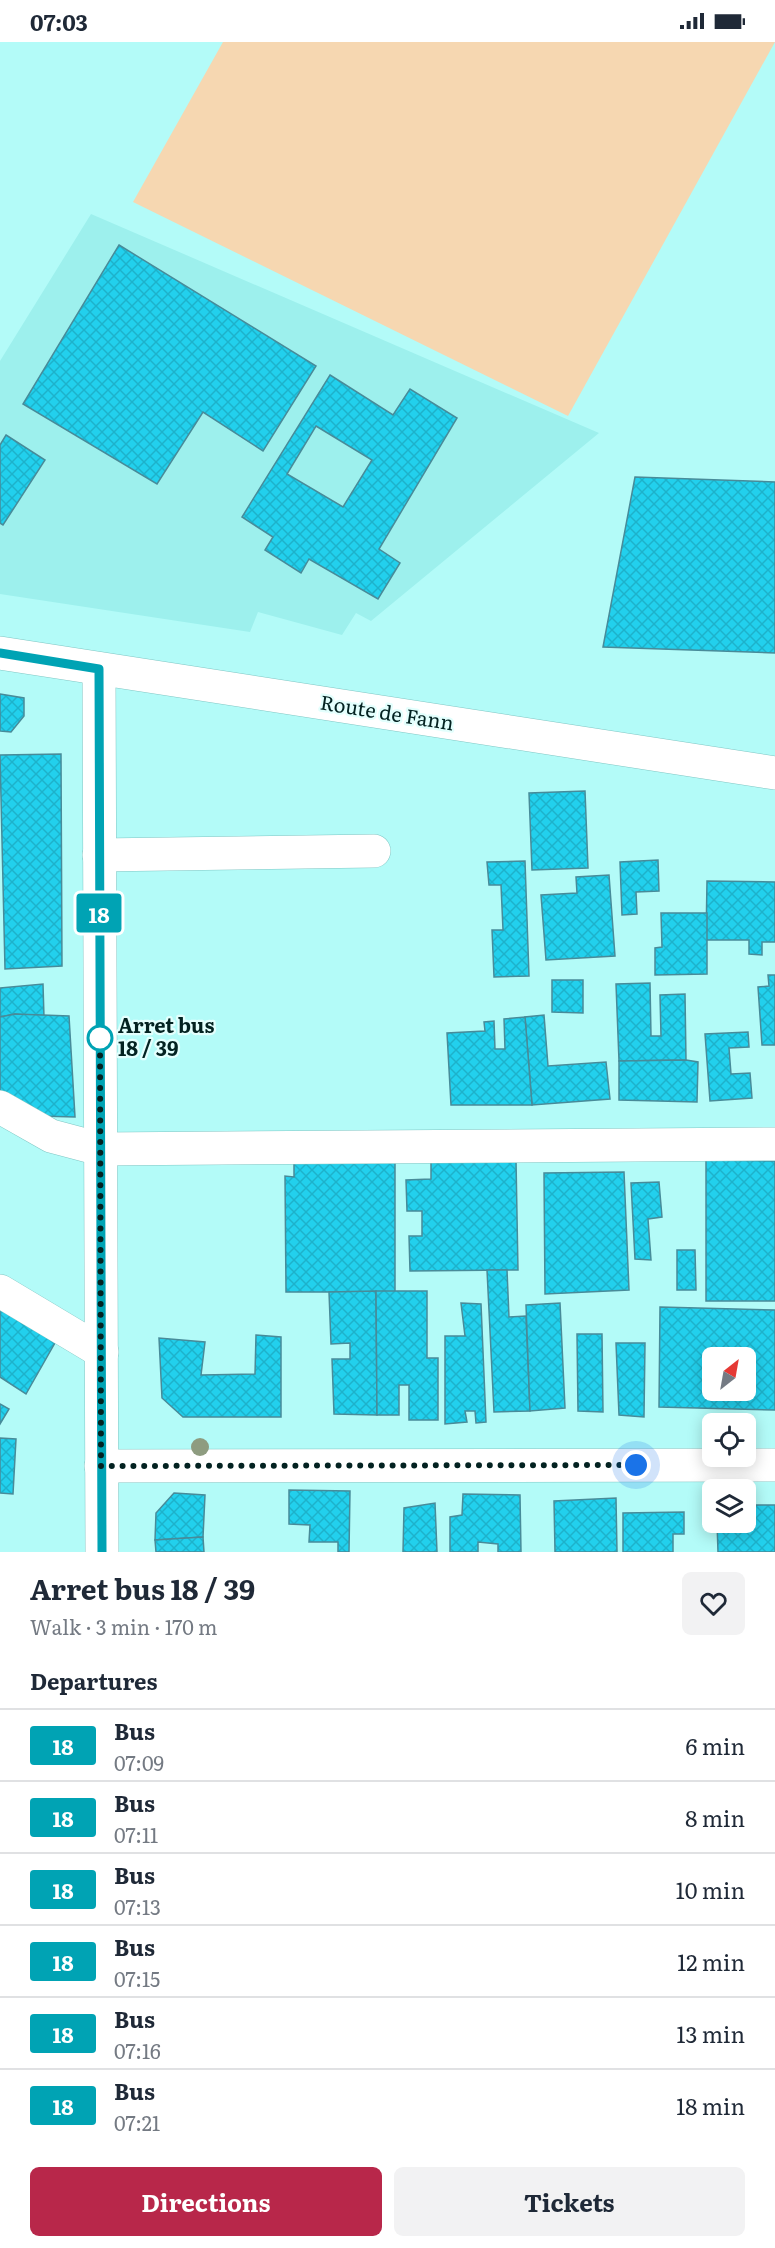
<!DOCTYPE html>
<html lang="en">
<head>
<meta charset="utf-8">
<style>
  :root { --surface:#fff; --page:#f2f2f3; --text:#1f2937; --muted:#747a83; --line:#e0e1e3; --accent:#b8274a }
  body { margin:0; font-family:Literata,serif; background:var(--page); color:var(--text); height:100vh; display:flex; flex-direction:column; font-size:22px; white-space:nowrap }
  * { box-sizing:border-box; margin:0 }
  p { font-size:20px; color:var(--muted) }
  .icon { flex:none; width:33px; height:33px; fill:none; stroke:currentColor; stroke-width:2; stroke-linecap:round; stroke-linejoin:round }
  .map { position:relative; height:1510px; overflow:hidden }
  .panel { display:flex; flex-direction:column; background:var(--surface); flex:1 }
  .panel>* { flex:none }
  .badge { padding:0 12px; border-radius:4px; font-size:21px; line-height:39px }
  .needle { width:39px; rotate:31deg }
  .buttons { position:absolute; left:702px; top:1305px; display:grid; gap:12px }
  .buttons a { display:grid; place-items:center; width:54px; height:54px; border-radius:9px; background:var(--surface); box-shadow:0 3px 15px #0003; font-size:30px }
  .you { position:absolute; width:30px; height:30px; margin:-15px; border:4px solid #fff; border-radius:50%; background:#1a73e8; box-shadow:0 0 0 9px #1a73e833 }
  .map>.badge { position:absolute; translate:-50% -50%; box-shadow:0 0 0 3px #fff }
  h2 { padding:0 30px; font-size:22px; line-height:54px }
  .round { display:grid; place-items:center; flex:none; width:63px; height:63px; border-radius:9px; background:var(--page) }
  .summary { display:flex; align-items:center; justify-content:space-between; height:102px; padding:0 30px }
  h1 { font-size:28px; font-weight:700; line-height:45px }
  .cta { display:flex; gap:12px; margin-top:auto; padding:12px 30px }
  .cta a { flex:1; height:69px; border-radius:9px; background:var(--accent); color:#fff; font-size:24px; font-weight:700; line-height:69px; text-align:center }
  .cta a+a { background:var(--page); color:var(--text) }
  ul { padding:0; list-style:none }
  li { display:flex; align-items:center; gap:18px; height:72px; padding:0 30px; border-top:2px solid var(--line) }
  li div { flex:1 }
  li b { display:block; font-size:22px }
  li em { font-style:normal }
  li .badge { min-width:66px; font-weight:700; text-align:center }
  .status { display:flex; justify-content:space-between; align-items:center; height:42px; padding:0 30px; background:var(--surface); direction:ltr }
  .status svg { height:16px; fill:currentColor }
  .map>svg:first-child { display:block }
  .built { fill:#9df0ed }
  .pitch { fill:#f6d7b1 }
  .building { fill:url(#building-cross-hatch); stroke:#488b99; stroke-width:1.5; fill-rule:evenodd }
  .lines { fill:none; stroke-linecap:round; stroke-linejoin:round }
  .minor-casing { stroke:#80c6c4; stroke-width:34 }
  .minor { stroke:#fff; stroke-width:33 }
  .tree { fill:#8e9c80 }
  .line-casing { stroke:#fff; stroke-width:14 }
  .line { stroke:#00a3b4; stroke-width:9 }
  .walk { stroke:#032221; stroke-width:6; stroke-dasharray:0 10.8 }
  .stop-dot { fill:#fff; stroke:#00a3b4; stroke-width:3 }
  .labels { text-anchor:middle; stroke-width:4.5; stroke-linejoin:round; paint-order:stroke }
  .street-label { font-size:20px; fill:#032221; stroke:#e3fffd }
  .stop-label { font-size:20px; font-weight:bold; fill:#032221; stroke:#e3fffd; text-anchor:start }
</style>
</head>
<body>
<div class="status"><b>07:03</b><svg viewBox="0 0 49 12"><path d="M0 12V9h3v3zM5 12V6h3v6zM10 12V3h3v9zM15 12V0h3v12zM26 1h20v11H26zM47 4h2v5h-2z"/></svg></div>
<div class="map">
<svg width="775" height="1510" viewBox="0 0 775 1510">
  <defs>
    <pattern id="building-cross-hatch" width="8" height="8" patternUnits="userSpaceOnUse" patternTransform="scale(1.5)"><rect width="8" height="8" fill="#22d0ed"/><path d="M0 0l8 8M0 8l8-8" fill="none" stroke="#1db2cb"/></pattern>
  </defs>
  <rect width="100%" height="100%" fill="#b3fbf8"/>
  <polygon class="built" points="91,172 599,391 371,579 356,571 342,593 258,570 250,590 0,552 0,319"/>
  <polygon class="pitch" points="223,0 775,0 568,374 133,160"/>
  <g class="building">
    <polygon points="119,203 316,324 263,409 203,370 157,442 23,362"/>
    <path d="M330,333L393,373L410,347L457,376L379,507L400,521L378,557L309,517L301,531L265,508L273,495L242,475ZM316,384L372,418L343,465L287,432Z"/>
    <polygon points="6,393 45,418 3,483 0,481 0,403"/>
    <polygon points="635,435 775,440 775,611 603,605"/>
    <polygon points="0,652 24,656 24,674 11,690 0,689"/>
    <polygon points="61,712 62,924 5,927 0,713"/>
    <polygon points="585,749 588,826 532,828 529,751"/>
    <polygon points="658,818 659,849 636,850 637,872 622,873 620,820"/>
    <polygon points="525,819 529,934 494,935 492,888 503,888 501,843 489,843 487,820"/>
    <polygon points="609,833 615,914 546,918 541,853 577,851 576,835"/>
    <polygon points="707,839 775,840 775,900 762,900 762,913 749,912 749,898 706,898"/>
    <polygon points="661,871 707,871 707,932 655,933 655,906 662,905"/>
    <polygon points="768,933 775,933 775,1003 762,1003 758,945 769,944"/>
    <polygon points="552,938 583,938 583,971 552,970"/>
    <polygon points="650,941 651,994 661,994 660,953 685,952 686,1018 619,1019 616,942"/>
    <polygon points="43,942 44,975 15,972 0,975 0,946"/>
    <polygon points="15,972 69,974 75,1075 40,1074 0,1049 0,975"/>
    <polygon points="544,973 548,1024 606,1020 610,1057 532,1063 525,975"/>
    <polygon points="525,975 532,1063 451,1063 447,991 485,989 484,980 494,979 495,1007 505,1007 504,977"/>
    <polygon points="748,990 749,1005 729,1006 731,1032 750,1031 752,1056 710,1059 705,992"/>
    <polygon points="686,1018 698,1020 697,1060 619,1058 619,1019"/>
    <polygon points="294,1118 395,1118 395,1250 286,1250 285,1134 294,1135"/>
    <polygon points="431,1118 516,1118 518,1228 410,1229 409,1194 422,1194 422,1169 407,1169 406,1138 431,1137"/>
    <polygon points="706,1118 775,1119 775,1259 706,1259"/>
    <polygon points="624,1130 629,1248 545,1252 544,1131"/>
    <polygon points="659,1140 662,1175 648,1177 651,1218 635,1217 631,1141"/>
    <polygon points="677,1208 695,1208 696,1248 677,1248"/>
    <polygon points="487,1228 507,1228 509,1275 526,1274 530,1369 494,1370"/>
    <polygon points="376,1249 377,1373 334,1372 332,1317 350,1317 350,1301 331,1302 329,1250"/>
    <polygon points="376,1249 427,1249 427,1316 438,1316 438,1378 409,1378 409,1343 399,1343 399,1373 377,1373"/>
    <polygon points="0,1256 60,1292 26,1352 0,1335"/>
    <polygon points="461,1261 481,1262 486,1380 476,1381 475,1369 465,1369 467,1380 445,1382 445,1294 465,1294"/>
    <polygon points="560,1261 565,1366 530,1369 526,1263"/>
    <path d="M660,1265L775,1268V1368L659,1365ZM712,1316H746V1348H712Z"/>
    <polygon points="577,1292 602,1292 603,1370 578,1369"/>
    <polygon points="256,1293 281,1295 281,1375 183,1375 162,1356 159,1296 205,1300 201,1333 255,1332"/>
    <polygon points="616,1301 645,1301 644,1375 619,1373"/>
    <polygon points="0,1362 9,1367 0,1382"/>
    <polygon points="0,1396 16,1397 13,1452 0,1451"/>
    <polygon points="753,1441 754,1463 775,1463 775,1510 718,1510 717,1480 746,1480 746,1448 716,1448 716,1443"/>
    <polygon points="289,1448 350,1449 349,1510 338,1510 338,1500 309,1500 310,1483 289,1482"/>
    <polygon points="174,1451 205,1453 203,1495 155,1498 156,1471"/>
    <polygon points="463,1452 520,1453 521,1510 498,1510 498,1502 478,1500 478,1510 450,1510 450,1475 462,1473"/>
    <polygon points="616,1456 617,1510 555,1510 554,1459"/>
    <polygon points="435,1461 437,1510 403,1510 404,1466"/>
    <polygon points="684,1470 684,1492 673,1492 673,1510 623,1510 623,1471"/>
    <polygon points="203,1495 204,1510 156,1510 155,1498"/>
  </g>
  <g class="lines">
    <g class="minor-casing">
      <g id="minor">
        <polyline points="0,611 775,731"/>
        <polyline points="99,627 102,1510"/>
        <polyline points="99,813 374,809"/>
        <polyline points="0,1065 51,1094 100,1107 775,1102"/>
        <polyline points="0,1249 102,1310"/>
        <polyline points="101,1424 775,1423"/>
      </g>
    </g>
    <use href="#minor" class="minor"/>
  </g>
  <circle class="tree" cx="200" cy="1405" r="9"/>
  <g class="lines">
    <g class="line-casing">
      <polyline id="line" points="0,611 99,627 102,1510"/>
    </g>
    <use href="#line" class="line"/>
    <polyline class="walk" points="100,996 100,994 101,1424 636,1423"/>
  </g>
  <circle class="stop-dot" cx="100" cy="996" r="12"/>
  <g class="labels">
    <g class="street-label">
      <text transform="translate(387 671) rotate(9)" y="7">Route de Fann</text>
    </g>
    <g class="stop-label">
      <text x="118" y="991">Arret bus<tspan x="118" dy="23">18 / 39</tspan></text>
    </g>
  </g>
</svg>
<div class="buttons">
<a><svg class="needle" viewBox="-14 -14 28 28"><path d="M0-13l5 13h-10z" fill="#e53935"/><path d="M0 13l5-13h-10z" fill="#747a83"/></svg></a>
<a><svg class="icon" aria-label="locate" viewBox="0 0 24 24"><circle cx="12" cy="12" r="6"/><path d="M12 2v4M12 18v4M2 12h4M18 12h4"/></svg></a>
<a><svg class="icon" aria-label="layers" viewBox="0 0 24 24"><path d="M12 4l9 5-9 5-9-5zM3 14l9 5 9-5"/></svg></a>
</div>
<div class="you" style="left:636px;top:1423px"></div>
<b class="badge" style="left:99px;top:871px;background:#00a3b4;color:#fff">18</b>
</div>
<section class="panel">
<div class="summary"><div><h1>Arret bus 18 / 39</h1><p>Walk · 3 min · 170 m</p></div><a class="round"><svg class="icon" aria-label="heart" viewBox="0 0 24 24"><path d="M12 20l-8-8c-3-5 5-10 8-4 3-6 11-1 8 4z"/></svg></a></div>
<h2>Departures</h2>
<ul>
<li><span class="badge" style="background:#00a3b4;color:#fff">18</span><div><b>Bus</b><p>07:09</p></div><em>6 min</em></li>
<li><span class="badge" style="background:#00a3b4;color:#fff">18</span><div><b>Bus</b><p>07:11</p></div><em>8 min</em></li>
<li><span class="badge" style="background:#00a3b4;color:#fff">18</span><div><b>Bus</b><p>07:13</p></div><em>10 min</em></li>
<li><span class="badge" style="background:#00a3b4;color:#fff">18</span><div><b>Bus</b><p>07:15</p></div><em>12 min</em></li>
<li><span class="badge" style="background:#00a3b4;color:#fff">18</span><div><b>Bus</b><p>07:16</p></div><em>13 min</em></li>
<li><span class="badge" style="background:#00a3b4;color:#fff">18</span><div><b>Bus</b><p>07:21</p></div><em>18 min</em></li>
</ul>
<div class="cta"><a>Directions</a><a>Tickets</a></div>
</section>
</body>
</html>
